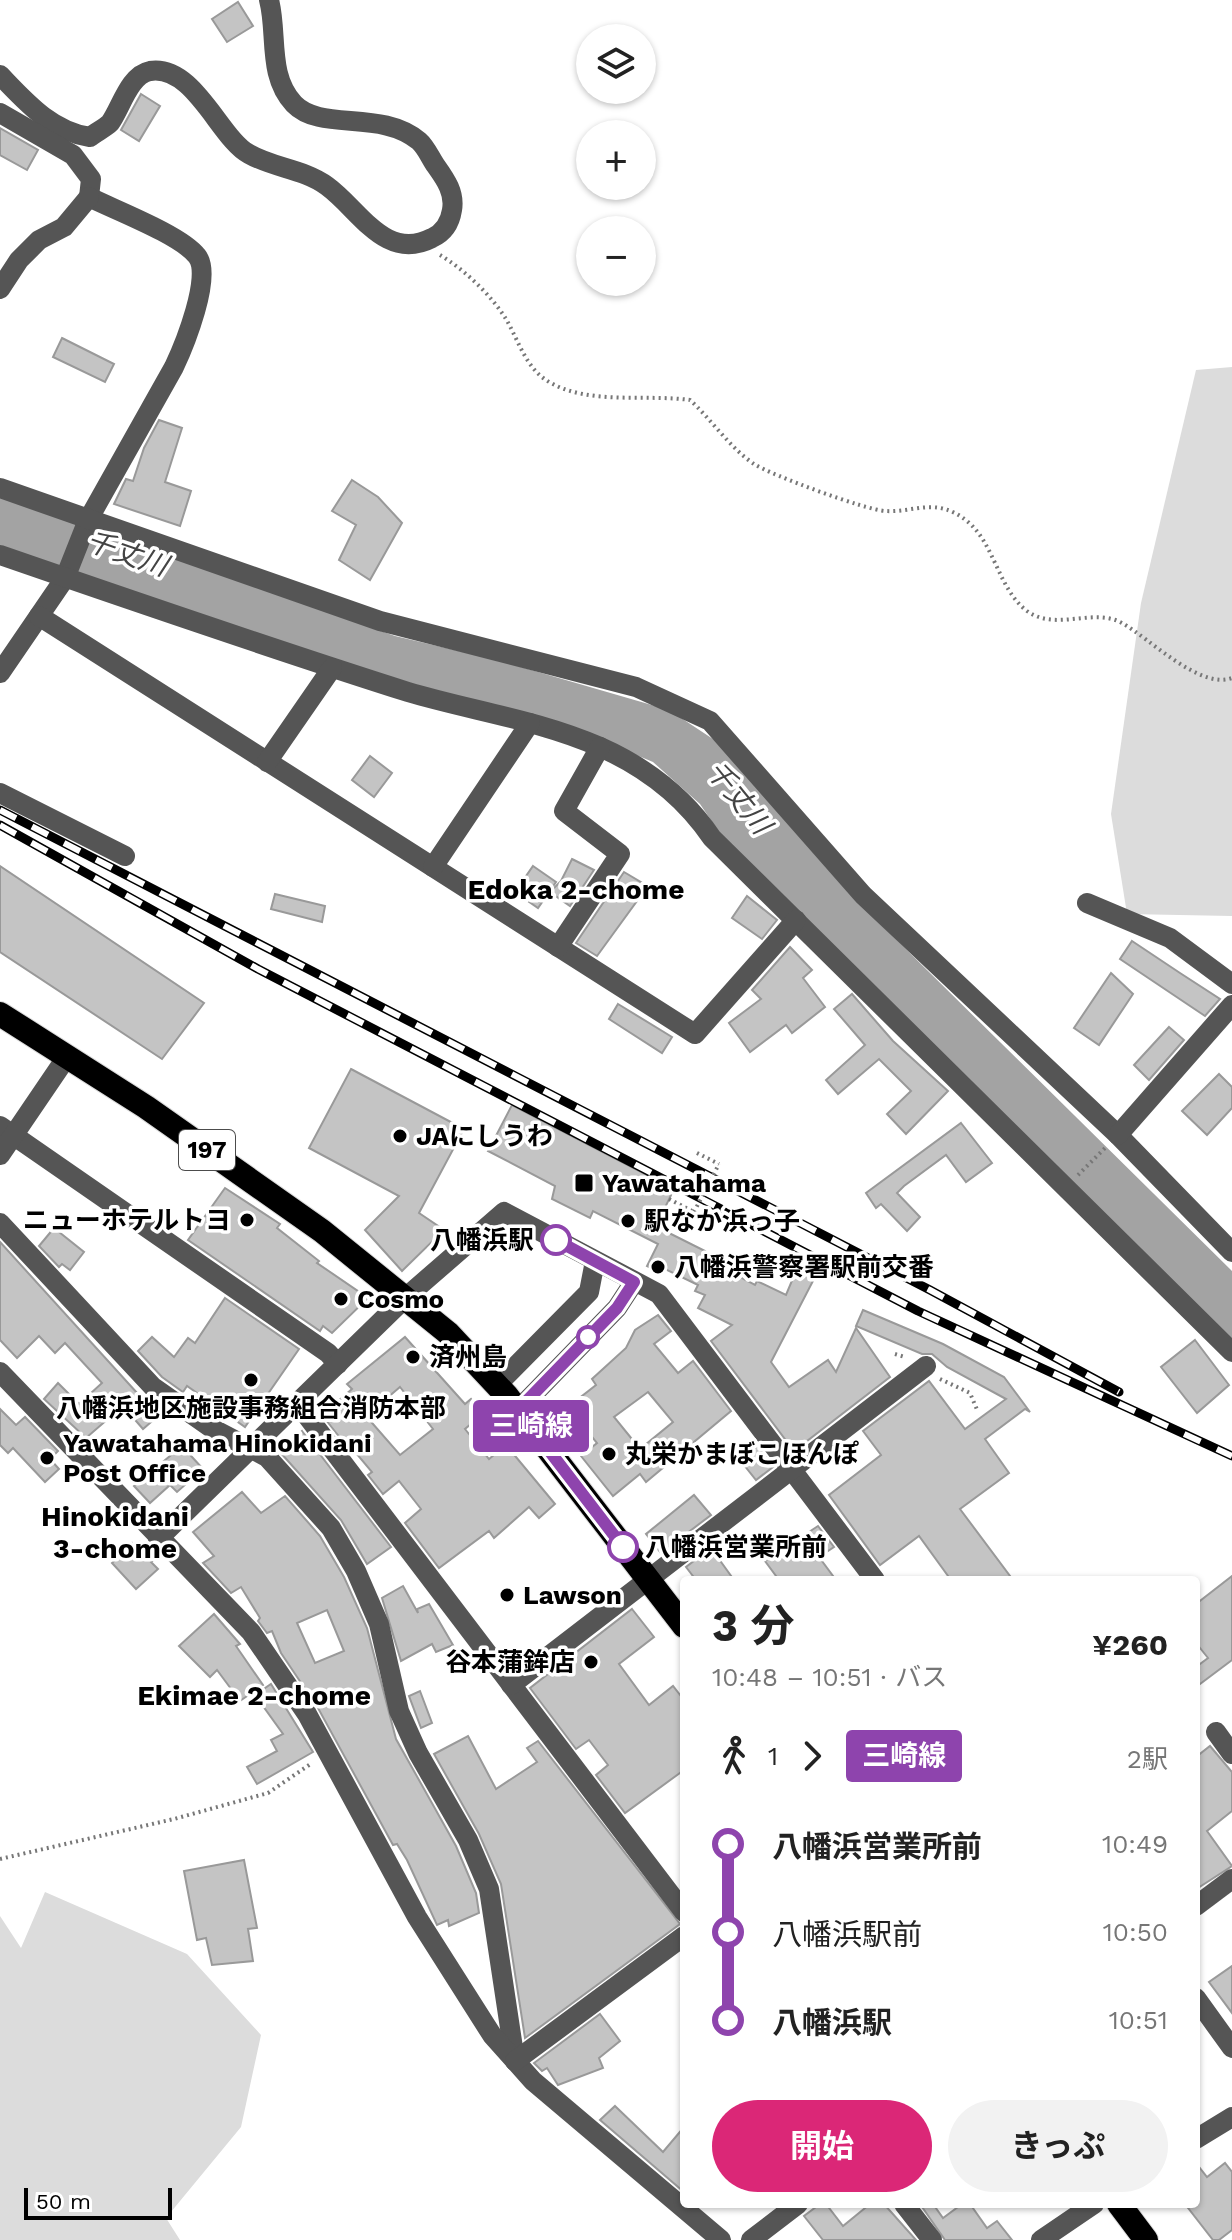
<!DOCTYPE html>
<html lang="ja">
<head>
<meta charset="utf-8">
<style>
  :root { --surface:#fff; --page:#f2f2f2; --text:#222; --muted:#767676; --accent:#db2777 }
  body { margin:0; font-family:"Work Sans","Noto Sans JP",sans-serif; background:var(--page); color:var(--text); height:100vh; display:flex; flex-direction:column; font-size:30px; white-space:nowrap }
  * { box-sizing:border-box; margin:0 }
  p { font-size:26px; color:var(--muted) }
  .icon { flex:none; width:44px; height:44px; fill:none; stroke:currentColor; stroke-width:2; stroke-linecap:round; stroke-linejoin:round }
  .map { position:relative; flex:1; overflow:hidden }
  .details { position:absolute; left:680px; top:1576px; width:520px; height:632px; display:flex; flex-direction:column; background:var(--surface); border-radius:8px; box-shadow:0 2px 6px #0004 }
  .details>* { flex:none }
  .badge { padding:0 16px; border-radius:6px; font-size:28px; line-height:52px }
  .fabs { position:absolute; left:576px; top:24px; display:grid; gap:16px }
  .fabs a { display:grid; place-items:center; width:80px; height:80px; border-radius:50%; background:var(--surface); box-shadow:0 2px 6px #0004; font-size:40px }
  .scale { position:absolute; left:24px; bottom:20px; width:148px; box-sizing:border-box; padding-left:8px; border:4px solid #000; border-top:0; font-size:22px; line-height:28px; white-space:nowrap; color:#000; -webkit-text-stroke:6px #fff; paint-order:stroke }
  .map>.badge { position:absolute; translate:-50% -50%; box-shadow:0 0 0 4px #fff }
  .legs { display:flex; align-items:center; gap:12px; height:88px; padding:0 32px; font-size:26px }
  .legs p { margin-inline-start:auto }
  .head { display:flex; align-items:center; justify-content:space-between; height:136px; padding:0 32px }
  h1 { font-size:44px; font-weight:700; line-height:60px }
  .button { display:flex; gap:16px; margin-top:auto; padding:16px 32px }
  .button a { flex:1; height:92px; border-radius:48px; background:var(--accent); color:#fff; font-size:32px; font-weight:700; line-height:92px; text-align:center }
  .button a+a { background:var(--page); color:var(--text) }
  ul { padding:0 32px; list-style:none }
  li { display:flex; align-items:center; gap:28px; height:88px; font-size:30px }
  li i { display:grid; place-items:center; width:12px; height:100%; margin:0 10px; background:currentColor }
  li i::after { content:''; width:20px; height:20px; margin:-10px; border:6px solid; border-radius:50%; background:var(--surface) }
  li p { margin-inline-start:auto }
  li:first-child i { background:linear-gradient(#0000 50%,currentColor 0) }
  li:last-child i { background:linear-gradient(currentColor 50%,#0000 0) }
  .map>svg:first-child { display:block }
  .green { fill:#dcdcdc }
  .water { fill:#a3a3a3 }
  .building { fill:#c4c4c4; stroke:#999; stroke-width:2; fill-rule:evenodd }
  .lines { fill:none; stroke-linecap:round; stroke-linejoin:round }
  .highway-casing { stroke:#dbdbdb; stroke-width:26 }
  .path { stroke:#777; stroke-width:4; stroke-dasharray:2 4; stroke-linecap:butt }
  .minor { stroke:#555; stroke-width:20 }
  .highway { stroke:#000; stroke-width:24 }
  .rail-casing { stroke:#000; stroke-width:9 }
  .rail { stroke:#fff; stroke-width:6; stroke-dasharray:18; stroke-linecap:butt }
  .path-bridge { stroke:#777; stroke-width:4; stroke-dasharray:2 4; stroke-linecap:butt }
  .line-1-casing { stroke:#fff; stroke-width:18 }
  .line-1 { stroke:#8e44ad; stroke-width:12 }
  .poi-dot { fill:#000; stroke:#fff; stroke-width:3 }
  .stop-1-dot { fill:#fff; stroke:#8e44ad; stroke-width:4 }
  .labels { text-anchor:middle; stroke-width:7; stroke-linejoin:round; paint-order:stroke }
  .shield { fill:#fff; stroke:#4c4c4c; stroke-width:2 }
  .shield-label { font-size:24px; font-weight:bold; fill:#000 }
  .poi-label { font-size:26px; font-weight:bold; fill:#000; stroke:#fff; text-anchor:start }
  .stop-label { font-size:26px; font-weight:bold; fill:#000; stroke:#fff; text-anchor:end }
  .water-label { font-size:28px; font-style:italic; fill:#444; stroke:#fff }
  .neighbourhood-label { font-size:28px; font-weight:bold; fill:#000; stroke:#fff }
</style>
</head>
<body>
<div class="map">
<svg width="1232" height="2240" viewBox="0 0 1232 2240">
  <rect width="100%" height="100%" fill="#fff"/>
  <g class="green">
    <polygon points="1232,367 1232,916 1127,914 1111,814 1141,603 1196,370"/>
    <polygon points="45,1892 187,1954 261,2035 241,2127 166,2218 180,2240 0,2240 0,1916 21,1948"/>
  </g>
  <polygon class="water" points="0,496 395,636 497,660 669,710 716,741 851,895 1232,1271 1232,1341 719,832 700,804 653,762 560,723 393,679 0,546"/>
  <g class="building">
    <polygon points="238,2 253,26 227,42 212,19"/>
    <polygon points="141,94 160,106 139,141 121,130"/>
    <polygon points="0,128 38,150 27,170 0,155"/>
    <polygon points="62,338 114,364 105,382 53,357"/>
    <polygon points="159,420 182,428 165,482 191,491 180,526 114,504 126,479 133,481 144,448"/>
    <polygon points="352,480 378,497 402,523 370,580 339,560 356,525 332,511"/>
    <polygon points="370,756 392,773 374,797 352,780"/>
    <polygon points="572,859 594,870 570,906 550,892 561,881"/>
    <polygon points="0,866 204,1003 162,1059 0,952"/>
    <polygon points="533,866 556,882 538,908 515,892"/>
    <polygon points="624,872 644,884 637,901 597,956 576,943"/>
    <polygon points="275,894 325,906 322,922 271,909"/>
    <polygon points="747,896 777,920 762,939 732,918"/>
    <polygon points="1132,941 1180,973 1220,999 1205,1016 1120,959"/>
    <polygon points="790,947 812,970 803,978 825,1007 792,1033 786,1025 750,1052 729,1023 761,999 752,990"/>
    <polygon points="1111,973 1133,994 1099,1045 1074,1028"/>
    <polygon points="852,994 893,1041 948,1091 906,1134 887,1114 911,1091 879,1059 838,1094 826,1080 865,1045 834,1009"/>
    <polygon points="618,1004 672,1037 662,1053 609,1019"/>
    <polygon points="1169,1027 1184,1040 1149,1080 1134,1065"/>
    <polygon points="351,1069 464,1129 419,1213 444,1230 402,1271 365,1230 399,1196 309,1148"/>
    <polygon points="1219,1074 1232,1087 1232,1108 1207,1135 1182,1111"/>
    <polygon points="512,1105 674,1189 658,1222 671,1229 669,1233 705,1251 702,1257 755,1285 757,1281 786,1295 796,1271 814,1279 771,1362 789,1387 828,1360 836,1372 856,1328 890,1377 794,1451 711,1341 732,1325 698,1308 705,1295 695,1291 698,1285 663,1268 655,1270 647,1266 658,1244 593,1211 590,1218 552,1199 555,1186 488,1151"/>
    <polygon points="961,1123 992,1163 966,1182 946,1155 904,1186 897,1193 920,1217 907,1231 881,1204 876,1208 866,1193"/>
    <polygon points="225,1188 280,1224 277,1228 319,1261 317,1263 368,1298 332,1333 323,1326 320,1331 188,1240"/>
    <polygon points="54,1228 84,1252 70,1270 62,1264 59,1267 39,1246"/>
    <polygon points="0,1242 158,1416 143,1429 123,1406 86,1438 44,1399 58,1383 79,1404 102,1383 65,1343 55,1353 39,1336 17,1358 0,1340"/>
    <polygon points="225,1298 299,1349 245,1427 187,1386 183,1392 162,1377 138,1351 152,1337 174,1357 188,1338 195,1343"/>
    <polygon points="863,1310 943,1344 1004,1377 1030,1412 1025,1409 985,1439 1009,1473 960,1509 1013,1580 951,1580 919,1536 880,1565 829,1495 881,1455 863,1431 929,1381 965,1429 1006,1399 947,1367 932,1354 922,1354 856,1326"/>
    <path d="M658,1315L671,1331L654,1344L678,1373L693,1361L731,1411L646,1482L640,1474L613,1496L581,1456L597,1443L568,1407L596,1385L592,1379L626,1348L635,1330ZM648,1392L673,1422L640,1449L614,1417Z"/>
    <path d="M405,1337L465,1404L471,1399L483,1414L465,1429L489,1459L506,1445L555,1504L539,1518L529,1507L494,1538L489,1531L439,1568L405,1523L421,1509L399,1481L383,1494L368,1475L372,1472L351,1447L349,1449L322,1415L352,1389L347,1384ZM400,1387L433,1429L400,1455L366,1416Z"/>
    <polygon points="1195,1340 1229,1385 1197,1413 1161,1367"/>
    <polygon points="0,1409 16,1425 25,1417 58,1451 50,1459 59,1469 45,1482 13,1448 8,1453 0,1445"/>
    <polygon points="302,1431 391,1547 367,1564 341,1520 279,1451"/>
    <polygon points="182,1446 203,1469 177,1492 170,1485 150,1503 134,1486"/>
    <polygon points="757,1446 773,1467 756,1480 740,1460"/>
    <path d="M242,1492L261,1513L285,1496L320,1536L344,1577L367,1628L396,1739L456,1846L476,1893L479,1913L449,1926L448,1920L437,1925L407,1860L397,1844L393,1845L318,1708L281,1653L272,1631L267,1633L258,1621L260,1618L241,1587L231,1593L203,1563L214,1556L193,1532ZM327,1610L344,1651L315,1663L297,1623Z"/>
    <polygon points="694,1495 711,1515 661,1553 646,1534"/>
    <polygon points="818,1526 834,1547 819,1557 836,1580 779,1580 765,1561"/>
    <polygon points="140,1542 156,1558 151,1562 158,1569 136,1589 112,1563 132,1543 136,1547"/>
    <polygon points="711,1548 734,1580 696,1580 686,1567"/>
    <polygon points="1232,1576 1232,1660 1196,1687 1196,1667 1208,1658 1196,1643 1196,1604"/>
    <polygon points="403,1586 418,1613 417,1609 429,1604 453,1645 436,1652 432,1644 401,1661 382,1598"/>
    <polygon points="632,1609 654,1637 619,1664 649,1705 673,1686 684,1700 684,1770 625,1813 596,1775 608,1765 589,1740 576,1749 530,1688"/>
    <polygon points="214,1614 240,1644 236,1646 263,1685 240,1701 217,1670 210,1677 179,1646"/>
    <polygon points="271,1684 313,1752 257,1784 247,1767 277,1751 271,1740 283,1734 255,1695"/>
    <polygon points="420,1691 432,1723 421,1728 409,1696"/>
    <polygon points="468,1736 496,1789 537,1762 527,1748 538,1741 680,1924 525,2038 501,1884 479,1834 434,1754"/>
    <polygon points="1210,1746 1232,1772 1232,1811 1207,1831 1232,1866 1198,1888 1196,1757"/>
    <polygon points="244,1860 257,1928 248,1929 253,1961 212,1965 206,1938 197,1940 184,1871"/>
    <polygon points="1232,1966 1232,2013 1209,1982"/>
    <polygon points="600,2014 620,2041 599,2058 603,2068 558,2085 547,2068 542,2071 534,2063"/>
    <polygon points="615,2106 663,2152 684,2127 684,2192 600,2120"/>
    <polygon points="1196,2163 1207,2177 1225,2163 1232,2172 1232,2230 1219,2240 1213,2240 1185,2204 1196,2204"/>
    <polygon points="820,2204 826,2204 843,2226 870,2204 884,2204 916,2240 823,2240 804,2216"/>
    <polygon points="920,2204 933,2204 943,2218 962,2204 970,2204 987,2228 997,2221 1012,2240 945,2240"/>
  </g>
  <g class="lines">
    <g class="highway-casing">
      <g id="highway">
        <polyline points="0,1014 146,1107 322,1231 448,1333 507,1396 684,1626"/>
        <polyline points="1119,2204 1146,2240"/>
      </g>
    </g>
    <g class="path">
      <path d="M440,255C465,270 491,295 506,319C519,341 526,370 551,383C590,405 647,394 690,400C711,419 730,448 754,464C771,475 866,510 885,511C914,513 936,496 967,521C995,544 998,589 1027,611C1056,632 1093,607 1122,623C1149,638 1200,690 1232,678"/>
      <polyline points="697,1153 719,1164"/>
      <polyline points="1078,1175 1105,1148"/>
      <polyline points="669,1199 694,1212"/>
      <polyline points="895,1354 905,1357"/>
      <polyline points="940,1379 970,1393 978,1412"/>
      <polyline points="0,1859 174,1819 268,1793 312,1763"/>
    </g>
    <g class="minor">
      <path d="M0,75C26,102 51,131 90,137C96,132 105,128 110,123C121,108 129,75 150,71C194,64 220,139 249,154C273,168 304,169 327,186C360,210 385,262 432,238C443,233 450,223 452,210C455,193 446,180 436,166C431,159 426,147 419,141C381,109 321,132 294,104C267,75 278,34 269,0"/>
      <path d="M0,113L73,155L91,179L89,197C115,210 181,235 197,256C213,275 184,346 174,367L88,520L65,578L0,673"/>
      <polyline points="0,289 19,260 39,240 64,227 89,197"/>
      <polyline points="0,488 380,621 636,687 710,721 863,895 1118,1135 1232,1252"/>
      <path d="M0,555C136,602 272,649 408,692C472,711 539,720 600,747C645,767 685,798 712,838L1232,1352"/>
      <polyline points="39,616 695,1034 796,920"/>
      <polyline points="267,762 332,668"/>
      <polyline points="0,793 125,856"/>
      <polyline points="433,867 530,723"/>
      <polyline points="1087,903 1170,938 1232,984"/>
      <polyline points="558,947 620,854 564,811 600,747"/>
      <polyline points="0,1126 328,1353 338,1364"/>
      <polyline points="1118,1135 1232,1005"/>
      <polyline points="0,1155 66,1058"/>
      <polyline points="0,1223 153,1387 213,1429 267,1457 331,1528 356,1571 379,1624 399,1711 418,1753 468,1840 489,1889 515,2061"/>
      <polyline points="0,1372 251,1632 307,1714 417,1917 492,2035 533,2081 721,2240"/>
      <polyline points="497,1385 589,1292 595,1261"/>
      <polyline points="298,1404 684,1912"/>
      <polyline points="518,1410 617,1308 634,1282"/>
      <polyline points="158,1539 405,1298 504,1212 659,1294 875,1580"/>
      <polyline points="511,1685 926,1366"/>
      <polyline points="1216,1732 1232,1754"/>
      <polyline points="1196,1906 1232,1879"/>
      <polyline points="1196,1998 1232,2048"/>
      <polyline points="515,2061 684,1936"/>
      <polyline points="1196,2139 1232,2117"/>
      <polyline points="904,2204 932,2240"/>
      <polyline points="751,2240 798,2204"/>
      <polyline points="1041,2240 1094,2204"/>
    </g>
    <use href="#highway" class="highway"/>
    <g class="rail-casing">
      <g id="rail">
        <polyline points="0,810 930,1290 1119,1392"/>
        <polyline points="0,825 258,969 918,1311 1232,1456"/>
      </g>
    </g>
    <use href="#rail" class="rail"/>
    <polyline class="path-bridge" points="694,1212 719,1164"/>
  </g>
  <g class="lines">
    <g class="line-1-casing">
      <polyline id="line-1" points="556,1240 634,1282 617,1308 518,1410 623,1547"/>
    </g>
    <use href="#line-1" class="line-1"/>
  </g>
  <g class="poi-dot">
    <circle cx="400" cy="1136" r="8"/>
    <rect x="574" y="1173" width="20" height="20" rx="4"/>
    <circle cx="247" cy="1220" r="8"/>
    <circle cx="628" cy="1221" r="8"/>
    <circle cx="658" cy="1267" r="8"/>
    <circle cx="341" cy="1299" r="8"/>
    <circle cx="413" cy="1357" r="8"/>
    <circle cx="251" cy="1380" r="8"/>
    <circle cx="609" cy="1454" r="8"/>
    <circle cx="47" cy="1458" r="8"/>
    <circle cx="507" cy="1595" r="8"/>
    <circle cx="591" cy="1662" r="8"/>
  </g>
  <g class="stop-1-dot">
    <circle cx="556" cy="1240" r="14"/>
    <circle cx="588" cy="1337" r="10"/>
    <circle cx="623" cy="1547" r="14"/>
  </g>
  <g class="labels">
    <rect class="shield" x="179" y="1130" width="56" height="40" rx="6"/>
    <g class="shield-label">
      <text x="207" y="1158">197</text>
    </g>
    <g class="poi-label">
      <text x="416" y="1145">JAにしうわ</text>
      <text x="602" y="1192">Yawatahama</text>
      <text x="231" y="1229" text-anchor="end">ニューホテルトヨ</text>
      <text x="644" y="1230">駅なか浜っ子</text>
      <text x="674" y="1276">八幡浜警察署駅前交番</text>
      <text x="357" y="1308">Cosmo</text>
      <text x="429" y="1366">済州島</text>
      <text x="251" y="1417" text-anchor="middle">八幡浜地区施設事務組合消防本部</text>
      <text x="63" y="1452">Yawatahama Hinokidani<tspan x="63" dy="30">Post Office</tspan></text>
      <text x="625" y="1463">丸栄かまぼこほんぽ</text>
      <text x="523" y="1604">Lawson</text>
      <text x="575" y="1671" text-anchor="end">谷本蒲鉾店</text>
    </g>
    <g class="stop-label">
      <text x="534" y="1249">八幡浜駅</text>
      <text x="645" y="1556" text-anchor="start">八幡浜営業所前</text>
    </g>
    <g class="water-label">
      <text transform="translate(127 553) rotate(19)" y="10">千丈川</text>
      <text transform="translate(739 797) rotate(51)" y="10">千丈川</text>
    </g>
    <g class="neighbourhood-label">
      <text x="576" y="899">Edoka 2-chome</text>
      <text x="115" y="1526">Hinokidani<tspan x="115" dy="32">3-chome</tspan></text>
      <text x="254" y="1705">Ekimae 2-chome</text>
    </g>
  </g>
</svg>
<div class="fabs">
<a><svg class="icon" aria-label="layers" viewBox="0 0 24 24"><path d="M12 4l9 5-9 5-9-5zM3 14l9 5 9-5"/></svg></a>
<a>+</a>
<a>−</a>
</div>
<div class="scale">50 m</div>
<b class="badge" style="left:531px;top:1426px;background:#8e44ad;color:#fff">三崎線</b>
<section class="details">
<div class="head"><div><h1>3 分</h1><p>10:48 – 10:51 · バス</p></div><b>¥260</b></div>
<div class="legs"><svg class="icon" aria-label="walk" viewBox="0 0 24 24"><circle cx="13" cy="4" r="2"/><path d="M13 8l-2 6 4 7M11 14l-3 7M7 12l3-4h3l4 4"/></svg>1<svg class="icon" aria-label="forward" viewBox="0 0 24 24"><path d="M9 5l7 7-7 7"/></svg><b class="badge" style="background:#8e44ad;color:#fff">三崎線</b><p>2駅</p></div>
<ul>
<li><i style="color:#8e44ad"></i><b>八幡浜営業所前</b><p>10:49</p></li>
<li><i style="color:#8e44ad"></i><span>八幡浜駅前</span><p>10:50</p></li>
<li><i style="color:#8e44ad"></i><b>八幡浜駅</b><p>10:51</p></li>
</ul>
<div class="button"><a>開始</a><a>きっぷ</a></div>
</section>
</div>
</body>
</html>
